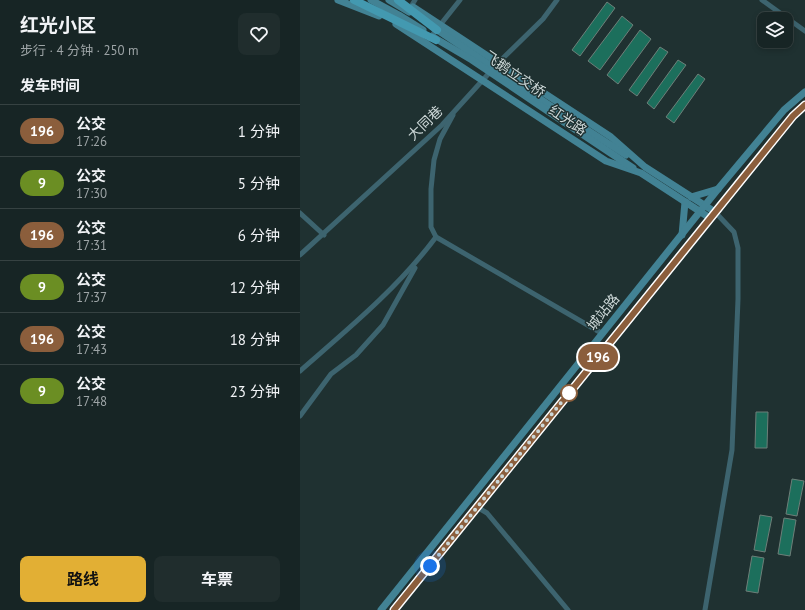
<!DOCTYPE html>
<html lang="zh">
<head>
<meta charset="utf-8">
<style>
  :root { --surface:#172525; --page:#202d2d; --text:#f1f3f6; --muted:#9ea5a7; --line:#364242; --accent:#e2af34 }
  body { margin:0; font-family:"PT Sans","Noto Sans SC",sans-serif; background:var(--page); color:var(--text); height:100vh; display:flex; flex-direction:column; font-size:15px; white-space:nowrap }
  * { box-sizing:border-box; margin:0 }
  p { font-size:13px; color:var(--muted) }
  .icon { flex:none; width:22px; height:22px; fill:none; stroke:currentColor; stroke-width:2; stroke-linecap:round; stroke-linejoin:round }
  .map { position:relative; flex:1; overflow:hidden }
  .details { display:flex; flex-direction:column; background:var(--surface); width:300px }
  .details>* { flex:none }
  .badge { padding:0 8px; border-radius:13px; font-size:14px; line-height:26px }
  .controls { position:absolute; left:457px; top:12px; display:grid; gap:8px }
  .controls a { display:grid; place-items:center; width:36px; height:36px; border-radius:8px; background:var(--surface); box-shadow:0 2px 6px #0003,0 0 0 1px var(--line); font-size:20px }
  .you { position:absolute; width:20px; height:20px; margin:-10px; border:3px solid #fff; border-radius:50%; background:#1a73e8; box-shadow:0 0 0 6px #1a73e833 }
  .map>.badge { position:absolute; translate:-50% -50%; box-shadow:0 0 0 2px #fff }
  h2 { padding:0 20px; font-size:15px; line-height:36px }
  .round { display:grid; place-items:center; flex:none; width:42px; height:42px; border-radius:8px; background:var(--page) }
  .summary { display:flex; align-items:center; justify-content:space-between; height:68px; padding:0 20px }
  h1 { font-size:19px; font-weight:700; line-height:30px }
  .button { display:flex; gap:8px; margin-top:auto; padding:8px 20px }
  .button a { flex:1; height:46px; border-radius:8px; background:var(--accent); color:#111; font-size:16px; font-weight:700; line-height:46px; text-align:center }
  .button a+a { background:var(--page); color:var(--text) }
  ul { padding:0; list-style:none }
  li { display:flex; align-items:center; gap:12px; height:52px; padding:0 20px; border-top:1px solid var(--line) }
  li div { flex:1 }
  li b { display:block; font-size:15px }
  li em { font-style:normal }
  li .badge { min-width:44px; font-weight:700; text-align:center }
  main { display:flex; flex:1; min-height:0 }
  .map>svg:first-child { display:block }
  .building { fill:#1c6f5c; stroke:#6d7f79 }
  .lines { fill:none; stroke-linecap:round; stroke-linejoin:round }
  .street { stroke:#3d646f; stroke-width:5 }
  .secondary { stroke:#428294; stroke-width:7 }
  .secondary-bridge { stroke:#428294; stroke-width:7 }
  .primary-bridge { stroke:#4399b0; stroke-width:8 }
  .line-casing { stroke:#fff; stroke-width:9 }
  .line { stroke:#8b5e3c; stroke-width:6 }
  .walk { stroke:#ccd7d7; stroke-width:4; stroke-dasharray:0 7.2 }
  .stop-dot { fill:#fff; stroke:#8b5e3c; stroke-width:2 }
  .labels { text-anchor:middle; stroke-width:3; stroke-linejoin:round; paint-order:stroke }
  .street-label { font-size:14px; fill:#ccd7d7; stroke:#1f3131 }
</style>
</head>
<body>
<main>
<section class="details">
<div class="summary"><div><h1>红光小区</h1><p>步行 · 4 分钟 · 250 m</p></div><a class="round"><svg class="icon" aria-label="heart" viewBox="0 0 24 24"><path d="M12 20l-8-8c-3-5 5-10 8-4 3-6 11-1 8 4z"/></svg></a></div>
<h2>发车时间</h2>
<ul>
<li><span class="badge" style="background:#8b5e3c;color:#fff">196</span><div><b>公交</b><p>17:26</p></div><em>1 分钟</em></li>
<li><span class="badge" style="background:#6b8e23;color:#fff">9</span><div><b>公交</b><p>17:30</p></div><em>5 分钟</em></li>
<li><span class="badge" style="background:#8b5e3c;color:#fff">196</span><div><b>公交</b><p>17:31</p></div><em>6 分钟</em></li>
<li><span class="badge" style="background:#6b8e23;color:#fff">9</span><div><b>公交</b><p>17:37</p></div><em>12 分钟</em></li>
<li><span class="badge" style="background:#8b5e3c;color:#fff">196</span><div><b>公交</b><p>17:43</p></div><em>18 分钟</em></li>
<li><span class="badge" style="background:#6b8e23;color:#fff">9</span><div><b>公交</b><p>17:48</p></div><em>23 分钟</em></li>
</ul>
<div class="button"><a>路线</a><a>车票</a></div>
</section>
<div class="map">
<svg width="505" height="610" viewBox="0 0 505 610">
  <rect width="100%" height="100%" fill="#1f3131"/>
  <g class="building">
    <polygon points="307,2 315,8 280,56 272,50"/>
    <polygon points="322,16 333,25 300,70 288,61"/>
    <polygon points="340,30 351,39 318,84 307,75"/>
    <polygon points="360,47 368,52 337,96 329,90"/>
    <polygon points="378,60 386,65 354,109 347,103"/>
    <polygon points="398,74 405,79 374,123 366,117"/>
    <polygon points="456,412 468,412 467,448 455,448"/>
    <polygon points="492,479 504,481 497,516 486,514"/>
    <polygon points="460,515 472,517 465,552 454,550"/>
    <polygon points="484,518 496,520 490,556 478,554"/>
    <polygon points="452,556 464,558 458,593 446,591"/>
  </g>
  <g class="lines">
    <g class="street">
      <polyline points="462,0 505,31"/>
      <polyline points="110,8 115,0"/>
      <polyline points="129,39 160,0"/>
      <polyline points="196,65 243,19 257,0"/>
      <polyline points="0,213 24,235"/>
      <polyline points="136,237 303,334"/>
      <polyline points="0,255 142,125 191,71"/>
      <path d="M0,371C48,329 98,288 136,237L131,227V189L134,160L140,139L153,115"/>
      <polyline points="0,416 31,374 56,355 83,325 115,268"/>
      <polyline points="177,507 187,513 268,610"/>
      <polyline points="405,610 432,450 438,299 438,248 434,232 415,212"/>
    </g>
    <g class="secondary">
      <polyline points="38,0 79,16"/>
      <polyline points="113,7 311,137 345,167 415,212"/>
      <polyline points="96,24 306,161 341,173 410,218"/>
      <polyline points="267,117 326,155"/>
      <polyline points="264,122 333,168"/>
      <polyline points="391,197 418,189"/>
      <polyline points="382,235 385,202"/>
      <polyline points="81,610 418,189 484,110 505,92"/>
      <polyline points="93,610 493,116 505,105"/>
    </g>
    <g class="secondary-bridge">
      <polyline points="71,0 99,15 123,30"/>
      <polyline points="89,0 109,12"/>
      <polyline points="133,27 267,117"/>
      <polyline points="133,37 172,60 264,122"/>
    </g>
    <g class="primary-bridge">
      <polyline points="54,0 136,40"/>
      <polyline points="98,0 137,30"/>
    </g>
  </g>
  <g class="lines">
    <g class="line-casing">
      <polyline id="line" points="94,610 493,116 505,105"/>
    </g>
    <use href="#line" class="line"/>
    <polyline class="walk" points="130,566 272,389 269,393"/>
  </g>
  <circle class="stop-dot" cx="269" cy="393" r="8"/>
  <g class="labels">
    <g class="street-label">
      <text transform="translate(215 74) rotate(34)" y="5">飞鹅立交桥</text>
      <text transform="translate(268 120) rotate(34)" y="5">红光路</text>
      <text transform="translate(125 123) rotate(-44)" y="5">大同巷</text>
      <text transform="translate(303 312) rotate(-51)" y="5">城站路</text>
    </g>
  </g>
</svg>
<div class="controls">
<a><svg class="icon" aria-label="layers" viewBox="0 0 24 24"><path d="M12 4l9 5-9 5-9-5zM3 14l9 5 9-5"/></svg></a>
</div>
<div class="you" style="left:130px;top:566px"></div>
<b class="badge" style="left:298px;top:357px;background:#8b5e3c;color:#fff">196</b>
</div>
</main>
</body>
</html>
